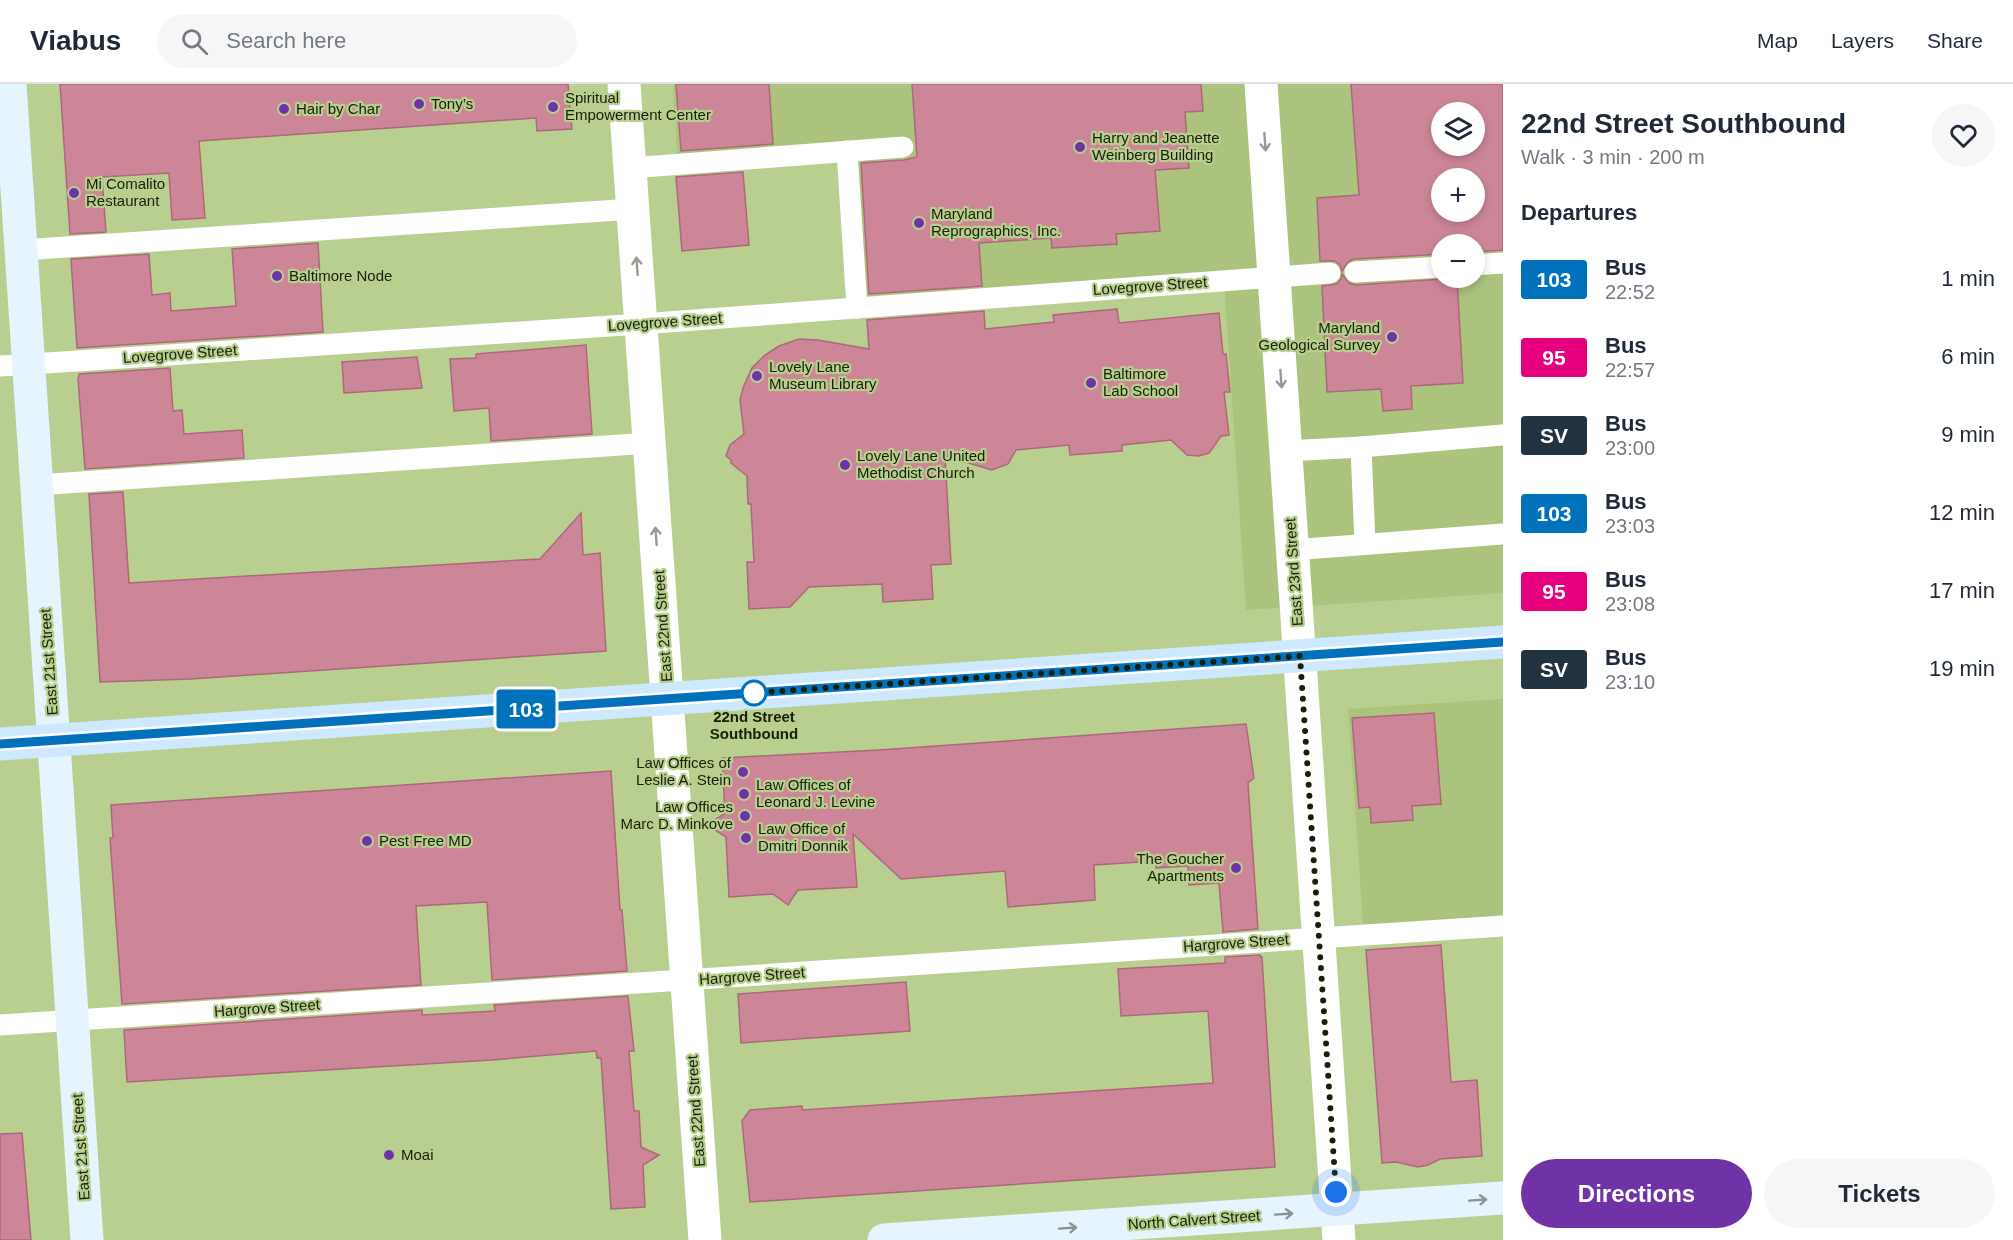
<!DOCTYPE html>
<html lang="en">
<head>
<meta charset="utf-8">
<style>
  :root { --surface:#fff; --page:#f6f6f7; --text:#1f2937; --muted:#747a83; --line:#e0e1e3; --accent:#6f32a7 }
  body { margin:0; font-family:Arial,sans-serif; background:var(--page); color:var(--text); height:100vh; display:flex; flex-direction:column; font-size:22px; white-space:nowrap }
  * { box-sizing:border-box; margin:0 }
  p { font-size:20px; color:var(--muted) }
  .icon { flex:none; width:33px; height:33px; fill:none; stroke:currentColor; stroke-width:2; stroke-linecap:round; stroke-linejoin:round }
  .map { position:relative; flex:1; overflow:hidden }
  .sheet { display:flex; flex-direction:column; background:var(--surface); width:510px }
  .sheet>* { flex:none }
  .badge { padding:0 12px; border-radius:4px; font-size:21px; line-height:39px }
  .buttons { position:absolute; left:1431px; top:18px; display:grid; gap:12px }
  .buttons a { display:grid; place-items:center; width:54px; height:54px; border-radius:50%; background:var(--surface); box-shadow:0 3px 9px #0003; font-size:30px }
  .you { position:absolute; width:30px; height:30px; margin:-15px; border:4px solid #fff; border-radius:50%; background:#1a73e8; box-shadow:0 0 0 9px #1a73e833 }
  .map>.badge { position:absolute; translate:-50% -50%; box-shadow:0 0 0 3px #fff }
  h2 { padding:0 18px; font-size:22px; line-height:54px }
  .round { display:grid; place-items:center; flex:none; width:63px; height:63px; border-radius:32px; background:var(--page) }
  .overview { display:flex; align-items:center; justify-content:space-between; height:102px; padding:0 18px }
  h1 { font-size:28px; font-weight:700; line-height:45px }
  .cta { display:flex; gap:12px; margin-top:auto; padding:12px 18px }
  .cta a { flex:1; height:69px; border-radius:36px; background:var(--accent); color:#fff; font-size:24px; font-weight:700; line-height:69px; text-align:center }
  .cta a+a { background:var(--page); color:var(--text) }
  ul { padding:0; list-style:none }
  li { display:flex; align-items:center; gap:18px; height:78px; padding:0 18px }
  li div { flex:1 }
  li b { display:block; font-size:22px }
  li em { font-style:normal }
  li .badge { min-width:66px; font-weight:700; text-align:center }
  header { display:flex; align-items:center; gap:36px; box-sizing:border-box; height:84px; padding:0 30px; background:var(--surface); border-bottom:2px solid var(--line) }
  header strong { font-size:28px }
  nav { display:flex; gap:33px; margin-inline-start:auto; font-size:21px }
  .search { width:420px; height:54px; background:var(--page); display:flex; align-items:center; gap:15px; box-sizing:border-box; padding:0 21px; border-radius:33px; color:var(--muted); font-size:22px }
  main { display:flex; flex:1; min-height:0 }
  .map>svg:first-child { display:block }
  .built { fill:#abc37c; fill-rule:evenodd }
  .building { fill:#cc8697; stroke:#ac697a; stroke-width:1.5; fill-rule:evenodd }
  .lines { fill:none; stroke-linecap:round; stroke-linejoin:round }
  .lane { stroke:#fff; stroke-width:21 }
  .street { stroke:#fff; stroke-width:33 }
  .secondary { stroke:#e6f4ff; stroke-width:33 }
  .primary { stroke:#cde8ff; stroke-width:33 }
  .oneway { stroke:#979a8f }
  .oneway2 { stroke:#89948f }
  .line-casing { stroke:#fff; stroke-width:14 }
  .line { stroke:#0072bc; stroke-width:9 }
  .walk { stroke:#171f06; stroke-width:6; stroke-dasharray:0 10.8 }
  .poi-dot { fill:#6f32a7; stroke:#b8cf8f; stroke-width:2 }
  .stop-dot { fill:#fff; stroke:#0072bc; stroke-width:3 }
  .labels { text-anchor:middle; stroke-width:4.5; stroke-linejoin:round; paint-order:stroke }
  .poi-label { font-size:15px; fill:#171f06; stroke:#b8cf8f; text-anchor:start }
  .street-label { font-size:15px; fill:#171f06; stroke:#b8cf8f }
  .stop-label { font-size:15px; font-weight:bold; fill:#171f06; stroke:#b8cf8f }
</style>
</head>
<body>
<header>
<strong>Viabus</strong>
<div class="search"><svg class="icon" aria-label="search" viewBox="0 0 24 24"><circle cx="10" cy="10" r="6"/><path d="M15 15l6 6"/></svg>Search here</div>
<nav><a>Map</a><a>Layers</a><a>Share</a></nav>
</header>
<main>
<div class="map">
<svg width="1503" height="1156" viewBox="0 0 1503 1156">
  <rect width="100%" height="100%" fill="#b8cf8f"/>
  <g class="built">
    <path d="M673,0H1503V509L1246,526L1224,197L859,224L846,67L678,80ZM1442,28H1474V62H1442ZM1442,94H1474V128H1442ZM1442,160H1474V194H1442Z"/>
    <polygon points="1503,615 1503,843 1364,852 1348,625"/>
  </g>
  <g class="building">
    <polygon points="60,0 568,0 572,45 537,47 536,34 199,57 205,134 172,136 169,89 102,93 106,148 70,150"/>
    <polygon points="676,0 769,0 773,60 681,67"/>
    <polygon points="912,0 1201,0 1203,27 1185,28 1189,84 1155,86 1160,147 1116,150 1117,160 1052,164 1051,154 979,159 982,202 869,210 861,79 904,76 917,73"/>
    <path d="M1351,0H1503V166L1474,168V160H1442V170L1354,175L1348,178L1342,187L1340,181L1335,177H1320L1317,114L1359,111ZM1442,28H1474V62H1442ZM1442,94H1474V128H1442Z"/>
    <polygon points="743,88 749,161 682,167 676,93"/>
    <polygon points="318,159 323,248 77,264 71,175 149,170 152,211 170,209 171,227 236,222 232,165"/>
    <polygon points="1342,190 1349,199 1356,201 1457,194 1463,299 1411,302 1412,325 1383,327 1381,305 1327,308 1322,202 1337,200 1341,195"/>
    <polygon points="1117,225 1119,239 1219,229 1223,270 1226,270 1230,308 1224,308 1229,351 1221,352 1209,369 1199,372 1187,371 1171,356 1122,361 1122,367 1070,371 1069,361 1016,366 1008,380 992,386 945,372 951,480 931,481 933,515 883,518 882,500 809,503 790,523 749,525 747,478 754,478 751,420 748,420 747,392 731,379 731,376 726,372 730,361 744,350 740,316 743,304 752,284 765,271 779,262 799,255 818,256 869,265 867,236 984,227 985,245 1054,238 1053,231"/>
    <polygon points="586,261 592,350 491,357 489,324 454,327 450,275 476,274 476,270"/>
    <polygon points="417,273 422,304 344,309 342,278"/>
    <polygon points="170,284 173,327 182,326 184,350 242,346 244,374 85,385 78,295 79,290"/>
    <polygon points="123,408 129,499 540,475 581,429 583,471 600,469 606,567 191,595 100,598 89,410"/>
    <polygon points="1434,629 1441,720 1412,722 1413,736 1371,739 1370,723 1359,724 1352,634"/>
    <polygon points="1246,640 1254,694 1248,699 1258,845 1223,848 1219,799 1189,801 1188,782 1156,784 1156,777 1094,781 1095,816 1008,823 1005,787 901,795 853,750 857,803 798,806 788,821 773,810 729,813 726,753 707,741 725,729 722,674 879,666"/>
    <polygon points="611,687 620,826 622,826 627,887 492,896 487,818 416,822 421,901 122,920 110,754 113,754 111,721"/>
    <polygon points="1441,861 1451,998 1477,996 1482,1072 1440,1075 1428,1081 1418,1083 1396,1078 1382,1079 1366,866"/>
    <polygon points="1260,871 1260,873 1262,873 1275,1083 750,1118 742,1037 750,1026 802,1022 802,1026 1213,999 1208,927 1121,932 1118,885 1225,879 1225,873"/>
    <polygon points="906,898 910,947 741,959 738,910"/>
    <polygon points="628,912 634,967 629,967 634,1027 639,1027 641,1063 659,1071 643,1081 645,1123 611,1125 601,974 597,974 596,967 492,976 127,998 124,946 422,926 422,931 495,927 494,921"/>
    <polygon points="22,1049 31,1156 0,1156 0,1050"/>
  </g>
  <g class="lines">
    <g class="lane">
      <polyline points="847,67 857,224"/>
      <polyline points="630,84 903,63"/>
      <polyline points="21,166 633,125"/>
      <polyline points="1474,181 1503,179"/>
      <polyline points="1355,188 1442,183"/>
      <polyline points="0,282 641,240 1330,189"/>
      <polyline points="1286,367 1361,363"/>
      <polyline points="37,401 650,359"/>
      <polyline points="1365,460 1361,363 1503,351"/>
      <polyline points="1292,466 1503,450"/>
      <polyline points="0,941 1503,842"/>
    </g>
    <g class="street">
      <polyline points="624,0 705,1156"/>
      <polyline points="1261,0 1339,1156"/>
    </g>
    <g class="secondary">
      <polyline points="10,0 87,1156"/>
      <polyline points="884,1156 1503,1114"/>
    </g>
    <polyline class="primary" points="0,660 1503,558"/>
  </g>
  <defs><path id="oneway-shaft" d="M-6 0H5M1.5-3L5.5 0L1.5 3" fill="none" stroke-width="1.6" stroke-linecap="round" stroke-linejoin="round" transform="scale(1.5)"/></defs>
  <g class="oneway">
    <use href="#oneway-shaft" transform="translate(1265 58) rotate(86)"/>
    <use href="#oneway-shaft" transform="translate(637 182) rotate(-94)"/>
    <use href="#oneway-shaft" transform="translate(1281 295) rotate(86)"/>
    <use href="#oneway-shaft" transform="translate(656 452) rotate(-94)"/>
  </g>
  <g class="oneway2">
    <use href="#oneway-shaft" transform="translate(1478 1116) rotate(-4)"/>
    <use href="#oneway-shaft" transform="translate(1284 1130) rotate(-4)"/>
    <use href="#oneway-shaft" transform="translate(1068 1144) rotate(-4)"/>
  </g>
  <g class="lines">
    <g class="line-casing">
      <polyline id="line" points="0,660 1503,558"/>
    </g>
    <use href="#line" class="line"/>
    <polyline class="walk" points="754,609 752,609 1300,572 1336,1108"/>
  </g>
  <g class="poi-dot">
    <circle cx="419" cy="20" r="6"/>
    <circle cx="553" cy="23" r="6"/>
    <circle cx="284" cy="25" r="6"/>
    <circle cx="1080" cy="63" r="6"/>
    <circle cx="74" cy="109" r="6"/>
    <circle cx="919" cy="139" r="6"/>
    <circle cx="277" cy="192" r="6"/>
    <circle cx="1392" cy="253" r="6"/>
    <circle cx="757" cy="292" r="6"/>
    <circle cx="1091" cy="299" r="6"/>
    <circle cx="845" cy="381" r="6"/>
    <circle cx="743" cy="688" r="6"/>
    <circle cx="744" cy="710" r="6"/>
    <circle cx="745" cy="732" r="6"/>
    <circle cx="746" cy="754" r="6"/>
    <circle cx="367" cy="757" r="6"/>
    <circle cx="1236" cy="784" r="6"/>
    <circle cx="389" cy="1071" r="6"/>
  </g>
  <circle class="stop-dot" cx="754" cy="609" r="12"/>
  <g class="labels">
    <g class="poi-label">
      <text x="565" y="19">Spiritual<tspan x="565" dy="17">Empowerment Center</tspan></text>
      <text x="431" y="25">Tony’s</text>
      <text x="296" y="30">Hair by Char</text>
      <text x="1092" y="59">Harry and Jeanette<tspan x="1092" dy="17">Weinberg Building</tspan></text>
      <text x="86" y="105">Mi Comalito<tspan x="86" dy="17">Restaurant</tspan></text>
      <text x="931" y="135">Maryland<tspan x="931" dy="17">Reprographics, Inc.</tspan></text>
      <text x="289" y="197">Baltimore Node</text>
      <text x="1380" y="249" text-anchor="end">Maryland<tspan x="1380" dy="17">Geological Survey</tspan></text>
      <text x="769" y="288">Lovely Lane<tspan x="769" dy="17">Museum Library</tspan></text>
      <text x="1103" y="295">Baltimore<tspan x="1103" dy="17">Lab School</tspan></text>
      <text x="857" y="377">Lovely Lane United<tspan x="857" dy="17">Methodist Church</tspan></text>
      <text x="731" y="684" text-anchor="end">Law Offices of<tspan x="731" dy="17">Leslie A. Stein</tspan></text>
      <text x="756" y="706">Law Offices of<tspan x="756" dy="17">Leonard J. Levine</tspan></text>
      <text x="733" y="728" text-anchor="end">Law Offices<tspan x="733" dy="17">Marc D. Minkove</tspan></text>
      <text x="758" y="750">Law Office of<tspan x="758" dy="17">Dmitri Donnik</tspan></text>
      <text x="379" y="762">Pest Free MD</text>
      <text x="1224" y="780" text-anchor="end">The Goucher<tspan x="1224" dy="17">Apartments</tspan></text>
      <text x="401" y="1076">Moai</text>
    </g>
    <g class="street-label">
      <text transform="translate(1150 202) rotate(-4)" y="5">Lovegrove Street</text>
      <text transform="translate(665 238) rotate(-4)" y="5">Lovegrove Street</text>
      <text transform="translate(180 270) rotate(-4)" y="5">Lovegrove Street</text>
      <text transform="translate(1294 488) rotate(-94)" y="5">East 23rd Street</text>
      <text transform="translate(663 542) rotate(-94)" y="5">East 22nd Street</text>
      <text transform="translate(49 578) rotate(-94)" y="5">East 21st Street</text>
      <text transform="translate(1236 859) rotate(-4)" y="5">Hargrove Street</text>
      <text transform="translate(752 892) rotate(-4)" y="5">Hargrove Street</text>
      <text transform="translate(267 924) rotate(-4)" y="5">Hargrove Street</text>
      <text transform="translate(696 1027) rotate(-94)" y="5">East 22nd Street</text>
      <text transform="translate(81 1063) rotate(-94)" y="5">East 21st Street</text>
      <text transform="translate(1194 1136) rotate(-4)" y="5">North Calvert Street</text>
    </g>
    <g class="stop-label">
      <text x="754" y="638">22nd Street<tspan x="754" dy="17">Southbound</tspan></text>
    </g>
  </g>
</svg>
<div class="buttons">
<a><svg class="icon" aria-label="layers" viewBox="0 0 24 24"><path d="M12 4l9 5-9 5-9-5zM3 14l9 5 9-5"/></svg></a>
<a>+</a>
<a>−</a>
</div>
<div class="you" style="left:1336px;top:1108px"></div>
<b class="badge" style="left:526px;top:625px;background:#0072bc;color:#fff">103</b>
</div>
<section class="sheet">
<div class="overview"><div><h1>22nd Street Southbound</h1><p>Walk · 3 min · 200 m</p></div><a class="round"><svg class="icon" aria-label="heart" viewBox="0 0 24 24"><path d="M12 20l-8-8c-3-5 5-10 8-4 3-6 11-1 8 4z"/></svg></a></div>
<h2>Departures</h2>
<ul>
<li><span class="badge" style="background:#0072bc;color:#fff">103</span><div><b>Bus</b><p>22:52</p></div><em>1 min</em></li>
<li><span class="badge" style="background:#e6007e;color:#fff">95</span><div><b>Bus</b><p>22:57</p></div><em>6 min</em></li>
<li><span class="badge" style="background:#22323f;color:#fff">SV</span><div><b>Bus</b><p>23:00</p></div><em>9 min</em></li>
<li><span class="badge" style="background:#0072bc;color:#fff">103</span><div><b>Bus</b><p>23:03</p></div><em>12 min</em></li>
<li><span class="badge" style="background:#e6007e;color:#fff">95</span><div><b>Bus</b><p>23:08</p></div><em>17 min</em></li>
<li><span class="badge" style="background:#22323f;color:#fff">SV</span><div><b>Bus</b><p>23:10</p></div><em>19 min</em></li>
</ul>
<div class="cta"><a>Directions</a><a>Tickets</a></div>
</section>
</main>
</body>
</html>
